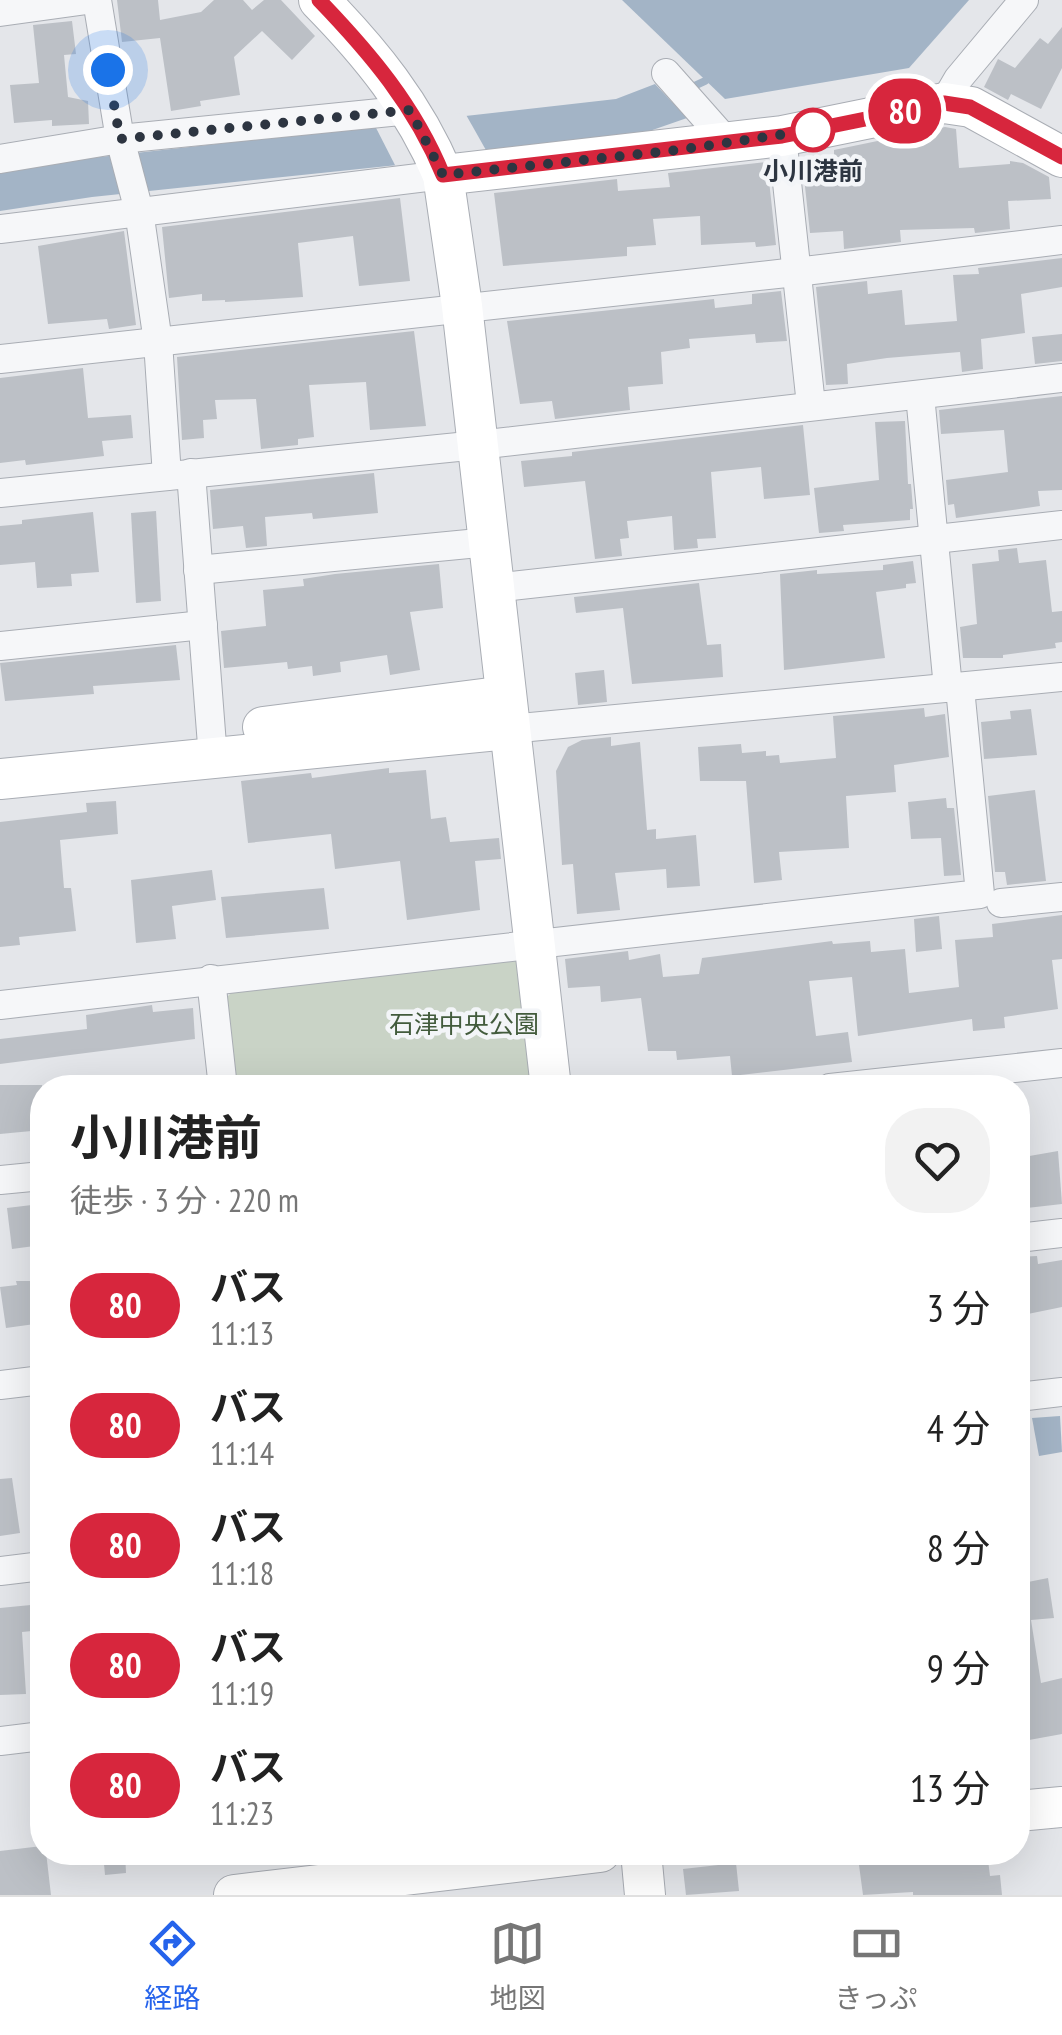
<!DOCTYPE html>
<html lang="ja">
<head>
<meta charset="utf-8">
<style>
  :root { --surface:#fff; --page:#f2f2f2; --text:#222; --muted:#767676; --line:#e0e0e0; --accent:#2563eb }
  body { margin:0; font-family:"PT Sans Narrow","Noto Sans JP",sans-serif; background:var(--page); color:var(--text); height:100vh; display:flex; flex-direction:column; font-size:38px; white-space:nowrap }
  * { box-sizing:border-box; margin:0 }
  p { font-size:32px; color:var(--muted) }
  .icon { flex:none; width:55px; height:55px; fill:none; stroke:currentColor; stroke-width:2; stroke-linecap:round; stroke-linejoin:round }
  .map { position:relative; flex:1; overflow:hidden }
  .drawer { position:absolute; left:30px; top:1075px; width:1000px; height:790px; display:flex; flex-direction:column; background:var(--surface); border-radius:40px; box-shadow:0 10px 40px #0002 }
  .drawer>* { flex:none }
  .badge { padding:0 20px; border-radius:32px; font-size:35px; line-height:65px }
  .you { position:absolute; width:50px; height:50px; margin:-25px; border:8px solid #fff; border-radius:50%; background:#1a73e8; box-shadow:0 0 0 15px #1a73e833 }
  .map>.badge { position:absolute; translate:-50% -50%; box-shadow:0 0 0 5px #fff }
  .round { display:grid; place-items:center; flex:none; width:105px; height:105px; border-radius:40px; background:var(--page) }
  .overview { display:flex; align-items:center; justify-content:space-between; height:170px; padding:0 40px }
  h1 { font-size:48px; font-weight:700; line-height:75px }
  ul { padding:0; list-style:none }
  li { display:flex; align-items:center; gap:30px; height:120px; padding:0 40px }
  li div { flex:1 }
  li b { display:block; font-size:38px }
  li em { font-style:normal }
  li .badge { min-width:110px; font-weight:700; text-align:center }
  .menu { display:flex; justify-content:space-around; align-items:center; height:140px; border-top:2px solid var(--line); background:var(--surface); font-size:28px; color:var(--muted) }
  .menu a { display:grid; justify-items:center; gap:5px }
  .menu .active { color:var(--accent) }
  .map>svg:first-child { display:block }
  .green { fill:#c9d3c6 }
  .water { fill:#a3b4c6 }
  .pier { fill:#e4e6ea }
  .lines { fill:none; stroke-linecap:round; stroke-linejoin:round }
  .stream { stroke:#a3b4c6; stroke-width:8 }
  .building { fill:#bcc0c6 }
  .street-casing { stroke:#a9adb4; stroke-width:30 }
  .secondary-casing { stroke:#a9adb4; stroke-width:42 }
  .street { stroke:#f6f7f9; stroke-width:28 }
  .secondary { stroke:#fff; stroke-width:40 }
  .line-casing { stroke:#fff; stroke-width:22 }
  .line { stroke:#d7263d; stroke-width:15 }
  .walk { stroke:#2d3541; stroke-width:10; stroke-dasharray:0 18 }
  .stop-dot { fill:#fff; stroke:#d7263d; stroke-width:5 }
  .labels { text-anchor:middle; stroke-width:9; stroke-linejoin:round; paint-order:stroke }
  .stop-label { font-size:25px; font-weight:bold; fill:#2d3541; stroke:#f3f5f8 }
  .park-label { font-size:25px; fill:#425b3c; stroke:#f3f5f8 }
</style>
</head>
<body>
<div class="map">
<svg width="1062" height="1895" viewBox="0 0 1062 1895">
  <rect width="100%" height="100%" fill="#e4e6ea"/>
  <polygon class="green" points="510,956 520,964 534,1087 236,1087 226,998 238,986"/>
  <g class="water">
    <polygon points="622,0 969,0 909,68 725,99"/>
    <polygon points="655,84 687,118 618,142 92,197 0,211 0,173 91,158 616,99"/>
    <polygon points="1060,1416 1062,1452 1039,1456 1032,1418"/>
  </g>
  <polygon class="pier" points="465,113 491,159 397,169 373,122"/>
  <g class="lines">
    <polyline class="stream" points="690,88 705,81"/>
  </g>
  <g class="building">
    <polygon points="117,0 158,0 160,20 201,12 214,0 243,0 252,10 264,0 281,0 315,36 292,60 262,31 234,57 240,95 200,101 201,106 171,111 160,38 122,42"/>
    <polygon points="72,21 76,54 64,55 68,97 88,101 89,124 52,126 52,120 14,123 10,85 39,83 33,25"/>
    <polygon points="1062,27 1062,68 1041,109 1011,94 1008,100 984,87 998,59 1015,68 1040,38 1048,44"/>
    <polygon points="945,127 956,129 959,168 1010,164 1010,161 1023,163 1049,177 1051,199 1008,201 1010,229 975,233 974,228 900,230 901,242 844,249 843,231 810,233 803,168 834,167 834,150"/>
    <polygon points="767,162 776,245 756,247 755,242 701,245 700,216 653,219 656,245 627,247 627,256 503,266 494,193 617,179 618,191 670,187 668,173"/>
    <polygon points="400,198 410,281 359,286 353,236 298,243 303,297 225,302 225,300 202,301 202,294 169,298 162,227"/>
    <polygon points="124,231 136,325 109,329 107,319 48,324 38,246"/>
    <polygon points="1062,258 1062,287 1021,294 1025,333 981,339 983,369 962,372 960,352 887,358 847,364 848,384 826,385 816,287 867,281 868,294 902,290 905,325 957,321 953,275 979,274 978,268"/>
    <polygon points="781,291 787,341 756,343 755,334 689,339 690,348 661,352 663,384 628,387 630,410 555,419 552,401 520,404 507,321 714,299 715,308 752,304 752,294"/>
    <polygon points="414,331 426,426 370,430 366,382 309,385 314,437 298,439 298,445 261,449 256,399 215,400 217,419 203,420 204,438 182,440 177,357"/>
    <polygon points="1062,334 1062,361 1035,364 1032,337"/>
    <polygon points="83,368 88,418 131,415 133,438 102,441 104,456 26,465 25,460 0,463 0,378"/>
    <polygon points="1062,396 1062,490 1038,491 1040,506 956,518 954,504 948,505 946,480 1008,472 1004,430 941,434 939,410"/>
    <polygon points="905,421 908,484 911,484 913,509 910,509 910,520 843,525 844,531 819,533 814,488 879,480 875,422"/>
    <polygon points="803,425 810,495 764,499 761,467 711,472 716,538 697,539 698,548 674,550 672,516 627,521 629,538 620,539 622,556 595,559 585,481 524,487 521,461 572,456 572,452"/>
    <polygon points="374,473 378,513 313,519 312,513 265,517 267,546 246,548 243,526 213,529 210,490"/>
    <polygon points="156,511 161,601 136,603 131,513"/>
    <polygon points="93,512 99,572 71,574 72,586 37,588 35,562 0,565 0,526 22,524 22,520"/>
    <polygon points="1017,548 1019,563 1046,560 1052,612 1062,611 1062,642 1055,643 1056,648 1003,655 1003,658 963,658 960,627 977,624 972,564 999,561 998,550"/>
    <polygon points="913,561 916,583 906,584 906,588 876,592 885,658 784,670 780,574 817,570 817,574 883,570 883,565"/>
    <polygon points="439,564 443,608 410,612 420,670 390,675 387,655 340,662 341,672 313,676 312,666 288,669 287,662 224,668 221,631 266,626 263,590 304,586 303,579 335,574"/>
    <polygon points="699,583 707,645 721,644 723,677 632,684 623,608 576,613 574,597"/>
    <polygon points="176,645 180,680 93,686 94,694 5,701 0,663"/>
    <polygon points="604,670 607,702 578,705 575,673"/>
    <polygon points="924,708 925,717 945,714 949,757 894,765 896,792 846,796 849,848 779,852 782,880 754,883 746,781 700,781 698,747 741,744 742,753 766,751 766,756 779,755 780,763 836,758 833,716"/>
    <polygon points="1031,709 1037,755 984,759 981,722 1011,719 1010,711"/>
    <polygon points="611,737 611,746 640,742 647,830 656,829 656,839 696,835 700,886 667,888 666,869 615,873 620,910 577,914 573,864 562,865 556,771 568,747 582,740"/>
    <polygon points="389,768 389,773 426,770 431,819 446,817 450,842 499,838 501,859 475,861 480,910 407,920 400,861 335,869 331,834 248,843 241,781 311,773 312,778"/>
    <polygon points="1035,790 1046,881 1007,885 1005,872 995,872 988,796"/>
    <polygon points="946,798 947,808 954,808 961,875 944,876 941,838 911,839 908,802"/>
    <polygon points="116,801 118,834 60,840 64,888 71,888 76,931 19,937 20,945 0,947 0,822 87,812 86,803"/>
    <polygon points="212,870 216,900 172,906 176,939 136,943 131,880"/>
    <polygon points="324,888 329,929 226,938 221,897"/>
    <polygon points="1062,915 1062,959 1052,960 1058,1009 1004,1017 1005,1028 973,1031 972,1019 858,1036 852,977 809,981 816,1036 848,1032 852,1062 732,1076 730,1056 677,1060 676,1051 648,1051 641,998 601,1002 600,986 568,988 565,959 628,951 629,960 660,954 663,977 699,974 702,958 832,941 833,944 870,941 871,952 905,949 909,993 959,987 955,940 993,937 992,924"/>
    <polygon points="939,916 942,949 916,952 914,919"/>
    <polygon points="152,1005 153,1012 193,1008 195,1039 0,1064 0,1039 87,1029 86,1015"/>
    <polygon points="0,1085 42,1085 42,1130 0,1134"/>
    <polygon points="1058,1151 1062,1204 1018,1209 1018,1158"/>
    <polygon points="40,1204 42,1245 12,1249 7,1208"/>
    <polygon points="1037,1256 1038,1264 1062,1260 1062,1307 1018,1316 1018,1257"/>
    <polygon points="16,1281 42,1281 42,1323 6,1328 0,1287 17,1285"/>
    <polygon points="12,1478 20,1533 0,1536 0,1479"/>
    <polygon points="1048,1578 1054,1618 1031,1620 1041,1683 1062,1678 1062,1734 1018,1742 1018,1584"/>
    <polygon points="41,1604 42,1630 22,1632 26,1694 0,1695 0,1608"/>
    <polygon points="42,1846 42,1852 46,1852 51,1895 0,1895 0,1851"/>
    <polygon points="103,1852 125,1852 126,1873 105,1875"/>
    <polygon points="935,1852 987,1852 990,1876 1000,1875 1002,1895 913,1895 913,1892 863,1895 859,1865 936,1860"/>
    <polygon points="736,1863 739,1891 686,1895 683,1869"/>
  </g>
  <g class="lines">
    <g class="street-casing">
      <g id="street">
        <polyline points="97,0 120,139 139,211 158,342 167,476"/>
        <polyline points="0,12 87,0"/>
        <polyline points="666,73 728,143"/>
        <polyline points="944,103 958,79 1024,0"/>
        <polyline points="782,136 811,405"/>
        <polyline points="0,159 120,139 410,110"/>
        <polyline points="0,229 443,175"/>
        <polyline points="0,359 796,272 1062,240"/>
        <polyline points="920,395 948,688"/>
        <polyline points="191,473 213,758"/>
        <polyline points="0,493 478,445 1062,378"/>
        <polyline points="198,570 489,542"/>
        <polyline points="494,588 1062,525"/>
        <polyline points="0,646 203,625"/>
        <polyline points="509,729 1062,677"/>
        <polyline points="1001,903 1062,897"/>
        <polyline points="211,979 223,1088"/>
        <polyline points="0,1005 980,894 960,688"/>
        <polyline points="830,1088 1062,1063"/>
        <polyline points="0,1180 42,1176"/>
        <polyline points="1018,1238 1062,1233"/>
        <polyline points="0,1385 42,1380"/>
        <polyline points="1018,1397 1062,1392"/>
        <polyline points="0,1571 42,1566"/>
        <polyline points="0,1741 42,1736"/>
      </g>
    </g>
    <g class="secondary-casing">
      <g id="secondary">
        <path d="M319,0C371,53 414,106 443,175L782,136L944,103L971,107L1062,157"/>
        <polyline points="443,175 462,306 551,1088"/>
        <polyline points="263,727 506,696"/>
        <polyline points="0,779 509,729"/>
        <polyline points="1018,1811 1062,1807"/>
        <polyline points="641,1852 645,1895"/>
        <polyline points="234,1895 600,1852"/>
      </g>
    </g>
    <use href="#street" class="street"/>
    <use href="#secondary" class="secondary"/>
  </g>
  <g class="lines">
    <g class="line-casing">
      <path id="line" d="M319,0C370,53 415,106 443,175L782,136L944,103L970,107L1062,157"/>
    </g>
    <use href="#line" class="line"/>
    <polyline class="walk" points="108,70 120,139 410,110 443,175 678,150 813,130"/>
  </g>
  <circle class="stop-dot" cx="813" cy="130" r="20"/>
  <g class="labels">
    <g class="stop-label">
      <text x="813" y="180">小川港前</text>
    </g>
    <g class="park-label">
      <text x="464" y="1033">石津中央公園</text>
    </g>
  </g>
</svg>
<div class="you" style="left:108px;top:70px"></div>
<b class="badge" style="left:905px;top:111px;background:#d7263d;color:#fff">80</b>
<section class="drawer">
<div class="overview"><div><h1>小川港前</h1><p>徒歩 · 3 分 · 220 m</p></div><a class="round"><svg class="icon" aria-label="heart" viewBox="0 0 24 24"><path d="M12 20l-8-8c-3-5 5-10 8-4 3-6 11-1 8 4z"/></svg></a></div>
<ul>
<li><span class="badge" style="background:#d7263d;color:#fff">80</span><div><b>バス</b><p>11:13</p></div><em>3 分</em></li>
<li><span class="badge" style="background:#d7263d;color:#fff">80</span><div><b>バス</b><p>11:14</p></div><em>4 分</em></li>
<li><span class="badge" style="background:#d7263d;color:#fff">80</span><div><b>バス</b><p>11:18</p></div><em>8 分</em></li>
<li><span class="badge" style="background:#d7263d;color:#fff">80</span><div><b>バス</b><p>11:19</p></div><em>9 分</em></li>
<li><span class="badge" style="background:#d7263d;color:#fff">80</span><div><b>バス</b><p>11:23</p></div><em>13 分</em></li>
</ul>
</section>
</div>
<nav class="menu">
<a class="active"><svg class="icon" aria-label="directions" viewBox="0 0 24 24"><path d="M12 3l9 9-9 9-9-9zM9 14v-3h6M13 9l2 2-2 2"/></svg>経路</a>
<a><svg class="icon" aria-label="map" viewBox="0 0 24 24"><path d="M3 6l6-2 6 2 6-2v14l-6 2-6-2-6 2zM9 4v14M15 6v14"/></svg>地図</a>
<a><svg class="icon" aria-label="tickets" viewBox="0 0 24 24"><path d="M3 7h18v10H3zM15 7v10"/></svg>きっぷ</a>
</nav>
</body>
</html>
